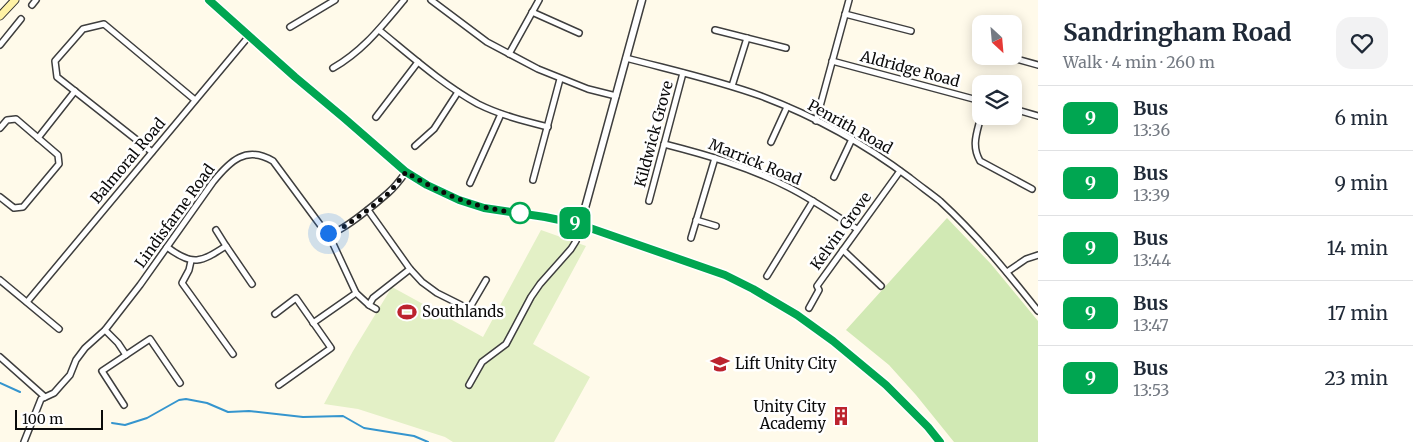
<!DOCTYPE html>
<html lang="en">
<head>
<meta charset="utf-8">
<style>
  :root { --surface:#fff; --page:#f2f2f3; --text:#1f2937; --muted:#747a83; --line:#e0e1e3 }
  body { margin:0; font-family:Merriweather,serif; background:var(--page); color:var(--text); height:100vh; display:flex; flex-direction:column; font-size:19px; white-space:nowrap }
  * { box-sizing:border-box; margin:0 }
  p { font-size:16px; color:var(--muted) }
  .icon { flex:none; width:28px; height:28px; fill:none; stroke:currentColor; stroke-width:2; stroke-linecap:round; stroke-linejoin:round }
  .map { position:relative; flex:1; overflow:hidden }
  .sheet { display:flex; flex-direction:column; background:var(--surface); width:375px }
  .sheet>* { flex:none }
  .badge { padding:0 10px; border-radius:8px; font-size:18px; line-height:32px }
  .needle { width:32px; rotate:154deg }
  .buttons { position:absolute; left:972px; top:15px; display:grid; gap:10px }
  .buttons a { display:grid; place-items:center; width:50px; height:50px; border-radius:10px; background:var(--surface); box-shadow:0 2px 12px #0003; font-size:25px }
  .scale { position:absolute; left:15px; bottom:12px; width:88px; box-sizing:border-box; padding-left:5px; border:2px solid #0b0b0b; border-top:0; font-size:14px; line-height:18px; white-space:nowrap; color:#0b0b0b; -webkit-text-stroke:4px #fff; paint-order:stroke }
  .you { position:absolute; width:25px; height:25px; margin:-12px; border:4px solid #fff; border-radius:50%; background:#1a73e8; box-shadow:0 0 0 8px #1a73e833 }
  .map>.badge { position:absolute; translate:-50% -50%; box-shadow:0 0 0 2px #fff }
  .round { display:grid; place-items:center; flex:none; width:52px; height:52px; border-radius:15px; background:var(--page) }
  .overview { display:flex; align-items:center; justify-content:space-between; height:85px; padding:0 25px }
  h1 { font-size:24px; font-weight:700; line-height:38px }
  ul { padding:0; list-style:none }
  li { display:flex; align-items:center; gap:15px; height:65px; padding:0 25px; border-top:1px solid var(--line) }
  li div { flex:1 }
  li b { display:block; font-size:19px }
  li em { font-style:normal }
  li .badge { min-width:55px; font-weight:700; text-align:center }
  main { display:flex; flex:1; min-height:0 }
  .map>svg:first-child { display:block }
  .green { fill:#d1e9b4 }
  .pitch { fill:#e3f0c6 }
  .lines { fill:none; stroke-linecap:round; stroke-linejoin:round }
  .stream { stroke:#3595ce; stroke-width:2 }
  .minor-casing { stroke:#3e3e3e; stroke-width:8 }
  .tertiary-casing { stroke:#3e3e3e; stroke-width:9 }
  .secondary-casing { stroke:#2d2d2d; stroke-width:9 }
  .minor { stroke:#fff; stroke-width:5 }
  .tertiary { stroke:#fff; stroke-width:6 }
  .secondary { stroke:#fff2a5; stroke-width:7 }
  .line-casing { stroke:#fff; stroke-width:11 }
  .line { stroke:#00a651; stroke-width:8 }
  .walk { stroke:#0b0b0b; stroke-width:5; stroke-dasharray:0 9 }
  .stop-dot { fill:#fff; stroke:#00a651; stroke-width:2.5 }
  .labels { text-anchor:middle; stroke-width:5; stroke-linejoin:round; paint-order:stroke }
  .street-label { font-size:15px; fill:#0b0b0b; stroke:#fff }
  .poi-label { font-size:15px; fill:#0b0b0b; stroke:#fff; text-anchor:start }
</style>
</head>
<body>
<main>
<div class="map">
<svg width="1038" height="442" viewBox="0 0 1038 442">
  <rect width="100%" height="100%" fill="#fffaea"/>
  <polygon class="green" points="947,218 991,264 1038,321 1038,442 954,442 916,395 889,365 846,330"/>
  <polygon class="pitch" points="541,230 586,246 533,344 590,377 554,442 453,442 445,437 358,409 324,404 353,351 392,287 483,337"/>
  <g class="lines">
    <g class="stream">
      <polyline points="0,383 20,392"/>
      <polyline points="112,423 125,425 147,418 179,400 186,399 207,403 228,412 249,411 303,417 343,416 364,428 414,436 428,442"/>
    </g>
    <g class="minor-casing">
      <g id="minor">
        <polyline points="431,0 487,42 538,69 588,89 616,96"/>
        <polyline points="32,5 36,0"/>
        <polyline points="532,12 579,33"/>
        <polyline points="845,14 911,31"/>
        <polyline points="290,27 335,0"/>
        <path d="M379,30C411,56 442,84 478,104C500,115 524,121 548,127"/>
        <polyline points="715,30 786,48"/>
        <polyline points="0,45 21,19"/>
        <polyline points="509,54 539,0"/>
        <polyline points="1006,56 1038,65"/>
        <path d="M626,58C671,70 717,80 761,96C814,116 865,144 910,178C920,186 930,193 940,201C977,235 1007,272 1038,311"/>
        <polyline points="832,61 981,101"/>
        <path d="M333,68C363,51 382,26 404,0"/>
        <polyline points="732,86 747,38"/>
        <polyline points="1014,109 1038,116"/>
        <path d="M981,116C977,133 971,145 980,161L1032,189"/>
        <polyline points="376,117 418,62"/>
        <polyline points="816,121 849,0"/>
        <polyline points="0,128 7,120 16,119 58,155 59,164 23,207 14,208 0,197"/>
        <polyline points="38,138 75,91"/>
        <polyline points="771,142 787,107"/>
        <path d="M664,144C707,155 749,167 788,187C812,199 835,215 857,229"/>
        <polyline points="415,146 434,129 458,92"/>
        <polyline points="152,152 57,77 55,61 83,29 104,24 195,100"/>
        <polyline points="834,177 852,139"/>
        <polyline points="533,180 560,79"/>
        <polyline points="470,183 501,114"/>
        <polyline points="649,201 683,73"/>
        <polyline points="368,210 410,269 422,282 437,293 469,309 486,280"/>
        <polyline points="696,220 716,226"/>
        <polyline points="216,230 226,246"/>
        <polyline points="328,233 356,293 369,305 376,309"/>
        <polyline points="691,238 715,158"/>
        <path d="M167,247C193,267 201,262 226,246L252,284"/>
        <polyline points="843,250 881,286"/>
        <polyline points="191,261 189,270 182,283 233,354"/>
        <polyline points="1007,272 1026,259 1038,255"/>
        <polyline points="767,276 813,201"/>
        <polyline points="0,280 59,329"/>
        <polyline points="27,302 249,36"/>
        <polyline points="369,305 373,298 410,269"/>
        <polyline points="809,308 819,290 817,286 900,171"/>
        <polyline points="275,314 296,298 331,348 279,385"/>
        <polyline points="313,323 356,293"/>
        <polyline points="105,330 118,343 126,355"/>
        <polyline points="0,357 45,397"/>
        <polyline points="469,385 482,362 506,344 531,297 540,284 571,249 576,241 579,232"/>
        <polyline points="124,405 102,371 150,339 180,383"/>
        <path d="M24,442L41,399L54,393L61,385L70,375L76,360L85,348L105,330L140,285L213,182C230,161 246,145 273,161L324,230C327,233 327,233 331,233C342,232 379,201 388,193C395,187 401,179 406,172"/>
      </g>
    </g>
    <g class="tertiary-casing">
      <g id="tertiary">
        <polyline points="209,0 295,77 344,118 406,172 427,185 459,200 484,208 545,217 574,223"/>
        <polyline points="582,219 642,0"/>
        <circle cx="580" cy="226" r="7"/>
        <polyline points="587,227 725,275 753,289 797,315 833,341 886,385 928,427 940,442"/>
      </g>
    </g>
    <g class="secondary-casing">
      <polyline id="secondary" points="0,16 15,0"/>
    </g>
    <use href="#minor" class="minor"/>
    <use href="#tertiary" class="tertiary"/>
    <use href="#secondary" class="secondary"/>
  </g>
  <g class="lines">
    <g class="line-casing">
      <polyline id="line" points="209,0 295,77 344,118 406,172 427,185 459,200 484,208 545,217 574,223 578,220 582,219 586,223 587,227 725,275 753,289 797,315 833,341 886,385 928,427 940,442"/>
    </g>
    <use href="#line" class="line"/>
    <path class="walk" d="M328,233H332L338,231L368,210L390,192L406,172C443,195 477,209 520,213"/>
  </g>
  <defs>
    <g id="stadium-bare" transform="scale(1.5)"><path d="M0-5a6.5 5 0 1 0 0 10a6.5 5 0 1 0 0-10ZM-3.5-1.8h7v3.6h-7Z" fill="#bc232e" stroke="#fff" stroke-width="2.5" paint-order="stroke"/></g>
    <g id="school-bare" transform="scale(1.5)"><path d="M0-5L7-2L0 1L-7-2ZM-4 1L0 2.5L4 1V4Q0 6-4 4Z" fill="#bc232e" stroke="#fff" stroke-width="2.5" paint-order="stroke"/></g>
    <g id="building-bare" transform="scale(1.5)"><path d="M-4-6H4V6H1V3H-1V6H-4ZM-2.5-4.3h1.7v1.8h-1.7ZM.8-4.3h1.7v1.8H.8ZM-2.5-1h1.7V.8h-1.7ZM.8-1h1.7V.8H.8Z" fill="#bc232e" stroke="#fff" stroke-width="2.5" paint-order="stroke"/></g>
  </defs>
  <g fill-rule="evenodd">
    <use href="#stadium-bare" x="407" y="312"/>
    <use href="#school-bare" x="720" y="364"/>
    <use href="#building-bare" x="841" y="416"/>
  </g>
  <circle class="stop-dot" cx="520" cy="213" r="10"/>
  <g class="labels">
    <g class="street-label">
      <text transform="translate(910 69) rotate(15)" y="5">Aldridge Road</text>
      <text transform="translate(850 127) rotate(29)" y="5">Penrith Road</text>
      <text transform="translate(654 134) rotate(-75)" y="5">Kildwick Grove</text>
      <text transform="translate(128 161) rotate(-50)" y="5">Balmoral Road</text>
      <text transform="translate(755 162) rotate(22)" y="5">Marrick Road</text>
      <text transform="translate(175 216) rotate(-54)" y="5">Lindisfarne Road</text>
      <text transform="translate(841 231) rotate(-54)" y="5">Kelvin Grove</text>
    </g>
    <g class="poi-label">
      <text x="422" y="317">Southlands</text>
      <text x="735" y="369">Lift Unity City</text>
      <text x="826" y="412" text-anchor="end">Unity City<tspan x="826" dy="17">Academy</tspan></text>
    </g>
  </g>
</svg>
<div class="buttons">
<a><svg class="needle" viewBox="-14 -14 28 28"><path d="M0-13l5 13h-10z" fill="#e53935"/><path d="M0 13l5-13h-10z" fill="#747a83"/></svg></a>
<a><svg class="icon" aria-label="layers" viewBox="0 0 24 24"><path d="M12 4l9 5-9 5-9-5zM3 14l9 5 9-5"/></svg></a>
</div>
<div class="scale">100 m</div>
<div class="you" style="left:328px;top:233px"></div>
<b class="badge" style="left:575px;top:223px;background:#00a651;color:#fff">9</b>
</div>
<section class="sheet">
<div class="overview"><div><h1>Sandringham Road</h1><p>Walk · 4 min · 260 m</p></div><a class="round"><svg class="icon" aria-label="heart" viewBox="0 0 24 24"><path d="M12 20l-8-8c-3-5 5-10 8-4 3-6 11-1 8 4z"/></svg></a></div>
<ul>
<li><span class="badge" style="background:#00a651;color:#fff">9</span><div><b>Bus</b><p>13:36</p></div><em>6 min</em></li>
<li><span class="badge" style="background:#00a651;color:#fff">9</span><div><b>Bus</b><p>13:39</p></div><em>9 min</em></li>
<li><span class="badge" style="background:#00a651;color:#fff">9</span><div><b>Bus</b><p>13:44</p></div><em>14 min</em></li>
<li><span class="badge" style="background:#00a651;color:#fff">9</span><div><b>Bus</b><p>13:47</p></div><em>17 min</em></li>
<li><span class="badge" style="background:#00a651;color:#fff">9</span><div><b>Bus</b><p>13:53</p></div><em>23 min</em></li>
</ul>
</section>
</main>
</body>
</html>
